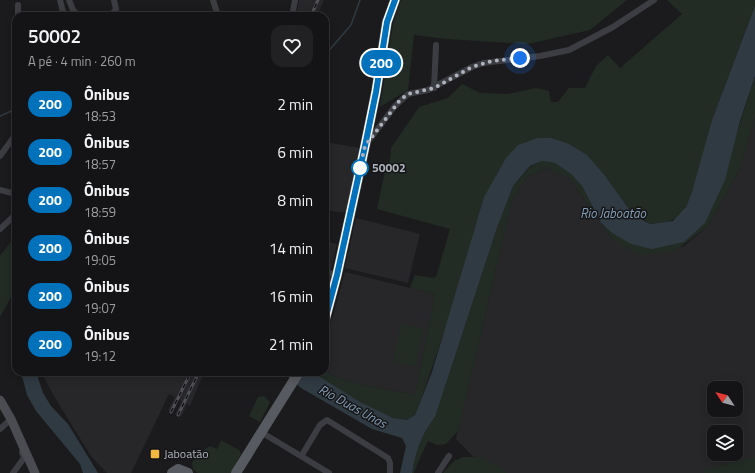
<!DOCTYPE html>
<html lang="pt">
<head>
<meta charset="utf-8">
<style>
  :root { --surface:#141416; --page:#212123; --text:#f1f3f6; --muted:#9d9ea1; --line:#333335 }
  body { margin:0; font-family:"Titillium Web",sans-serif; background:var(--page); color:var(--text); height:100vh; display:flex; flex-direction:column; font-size:15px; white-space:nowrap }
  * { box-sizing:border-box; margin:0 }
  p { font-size:13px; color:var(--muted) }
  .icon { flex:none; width:22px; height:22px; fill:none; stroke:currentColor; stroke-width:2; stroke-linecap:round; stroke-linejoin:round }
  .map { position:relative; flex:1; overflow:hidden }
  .drawer { position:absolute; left:12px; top:12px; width:317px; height:364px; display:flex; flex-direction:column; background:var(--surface); border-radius:12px; box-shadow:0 2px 10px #0003,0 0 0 1px var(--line) }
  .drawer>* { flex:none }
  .badge { padding:0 8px; border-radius:13px; font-size:14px; line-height:26px }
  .needle { width:26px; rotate:306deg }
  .tools { position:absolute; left:707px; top:381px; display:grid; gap:8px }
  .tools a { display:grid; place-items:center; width:36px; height:36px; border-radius:8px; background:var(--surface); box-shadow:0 2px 10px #0003,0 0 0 1px var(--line); font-size:20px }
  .you { position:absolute; width:20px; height:20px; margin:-10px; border:3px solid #fff; border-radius:50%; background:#1a73e8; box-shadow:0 0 0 6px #1a73e833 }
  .map>.badge { position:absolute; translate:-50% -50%; box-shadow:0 0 0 2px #fff }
  .round { display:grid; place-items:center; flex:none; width:42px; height:42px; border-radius:12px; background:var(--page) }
  .head { display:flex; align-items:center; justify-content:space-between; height:68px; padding:0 16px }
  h1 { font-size:19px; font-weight:600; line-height:30px }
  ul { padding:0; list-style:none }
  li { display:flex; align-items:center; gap:12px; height:48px; padding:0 16px }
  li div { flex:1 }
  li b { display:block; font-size:15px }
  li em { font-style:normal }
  li .badge { min-width:44px; font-weight:700; text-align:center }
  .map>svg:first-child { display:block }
  .built { fill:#27272a; fill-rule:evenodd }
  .green { fill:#222c24 }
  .water { fill:#303a42 }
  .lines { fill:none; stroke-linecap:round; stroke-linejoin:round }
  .stream { stroke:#303a42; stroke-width:1.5 }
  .minor { stroke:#3c3d42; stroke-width:6 }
  .secondary { stroke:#4a4c52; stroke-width:9 }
  .primary { stroke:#585a61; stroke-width:10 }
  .rail-casing { stroke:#4f5157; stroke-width:3 }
  .rail { stroke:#161618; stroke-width:1.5; stroke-dasharray:4.5; stroke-linecap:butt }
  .line-casing { stroke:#fff; stroke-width:9 }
  .line { stroke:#0072bc; stroke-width:6 }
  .walk { stroke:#adb2bc; stroke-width:4; stroke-dasharray:0 7.2 }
  .stop-dot { fill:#fff; stroke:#0072bc; stroke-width:2 }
  .poi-dot { fill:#f3b83d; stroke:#161618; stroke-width:1.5 }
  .labels { text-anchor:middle; stroke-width:3; stroke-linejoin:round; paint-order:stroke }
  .stop-label { font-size:12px; font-weight:bold; fill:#adb2bc; stroke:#161618; text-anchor:start }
  .poi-label { font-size:12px; fill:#adb2bc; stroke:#161618; text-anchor:start }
  .water-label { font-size:13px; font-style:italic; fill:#859fb7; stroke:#161618 }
</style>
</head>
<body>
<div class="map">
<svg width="755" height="473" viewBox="0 0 755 473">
  <rect width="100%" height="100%" fill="#1b1b1d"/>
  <g class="built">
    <polygon points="299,0 324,0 317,16 296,16"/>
    <path d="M755,117V473H489L456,439L512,200L528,176L547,168L570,179L610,236L683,247L708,226L739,171ZM714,388H736V410H714ZM714,432H736V454H714Z"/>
    <polygon points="325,142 366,149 352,214 325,210"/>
    <polygon points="356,218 420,234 408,283 345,268"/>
    <polygon points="325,241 337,244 331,270 325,269"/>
    <polygon points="345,272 435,294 415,395 359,384 333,376 325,371 325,333 333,316"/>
    <polygon points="41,372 204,372 190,406 187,404 181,417 175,414 182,401 178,400 172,412 168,410 175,397 169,394 131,473 107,473 91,456 55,398"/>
  </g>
  <g class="green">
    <polygon points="401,0 627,0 590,30 527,44 447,39 414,35 408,90 380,107 393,24"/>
    <path d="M667,0H755V6C741,44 726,81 713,118C704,143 698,196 681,214C673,223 662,222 650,224L629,209L606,177L518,145C484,182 474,232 460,280C446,326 432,371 415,415C412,418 409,420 404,420C382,419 331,385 312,372L325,371L333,376L359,384L415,395L435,294L410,288L415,275L432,278L436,277L450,229L377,209L385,171L390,160L391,148L419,107L448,98L462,84L480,93L508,94L536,88L549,91L551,102H558L569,88H585L596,66L608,55L620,68L682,14Z"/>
    <path d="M755,76V117L739,171L708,226L675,251L641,255L621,245L610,236L570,179L547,168L528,176L512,200L458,431L446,444L437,445L428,441C423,451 418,462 414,473H412C416,451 421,435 435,417L497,228L513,186L530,167L542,161L555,163L571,174L582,186L601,223L612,233L684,242L735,139Z"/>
    <polygon points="16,235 16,288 0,317 0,256"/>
    <polygon points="401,324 423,328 416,366 393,362"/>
    <polygon points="264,396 270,402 260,422 249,416 258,397"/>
    <polygon points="222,439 222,441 239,450 241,454 231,473 198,473 193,469 192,463 197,455 210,446 217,449"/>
    <polygon points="463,457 480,457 503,469 506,473 443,473 454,461"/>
    <polygon points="755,457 755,473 704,473 704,470"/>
  </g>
  <g class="water">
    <path d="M755,6V76L740,121L725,180L705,223L684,242L652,249L631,244L612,233L601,223L582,186L571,174L555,163L542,161L530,166L513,186L497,228L435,417C421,435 416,451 412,473H400L406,446L402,438L372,429L301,388L283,372H312L360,402L393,418L407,420L415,415L432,372L484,197L506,158L518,145L538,138H551L569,144L587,155L606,177L629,209L639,218L650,224L673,221L686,207L692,192L712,120Z"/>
    <path d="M16,308V353C11,339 10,322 16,308Z"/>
    <polygon points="21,372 36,372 43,393 51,406 68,424 98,473 83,473 80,464 36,411 27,395"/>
  </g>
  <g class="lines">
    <g class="stream">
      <polyline points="325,59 325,55 351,25 360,0"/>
      <polyline points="0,116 16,109"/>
    </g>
    <g class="minor">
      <polyline points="60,0 64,16"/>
      <polyline points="69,0 73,10 79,16"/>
      <polyline points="213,0 218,16"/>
      <polyline points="18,16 18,5"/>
      <polyline points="111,16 116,9 114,0"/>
      <polyline points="292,16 295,0"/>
      <polyline points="16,51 16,62"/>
      <polyline points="434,88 436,45"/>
      <polyline points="367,143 395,106 408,94 428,90 472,67 483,63 540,56 569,50 613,27 654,0"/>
      <polyline points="0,156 16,134"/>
      <polyline points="0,190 16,194"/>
      <polyline points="0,229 16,214"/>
      <polyline points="325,272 337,275"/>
      <polyline points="0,429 11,419"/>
      <polyline points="261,432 329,473"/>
      <polyline points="302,455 320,425 327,420 388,458 390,463 390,473"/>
      <polyline points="13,473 24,458 22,452"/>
      <polyline points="438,473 449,456"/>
    </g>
    <polyline class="secondary" points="0,400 11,419 35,473"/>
    <g class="primary">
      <polyline points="325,320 337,275 365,146 376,92 387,22 395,0"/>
      <polyline points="172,473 178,469 188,473"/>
      <polyline points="236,473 299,372"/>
    </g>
    <g class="rail-casing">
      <g id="rail">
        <polyline points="311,16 318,0"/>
        <polyline points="171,412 191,372"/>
        <polyline points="178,415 199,372"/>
      </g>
    </g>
    <use href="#rail" class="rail"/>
  </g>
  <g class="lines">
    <g class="line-casing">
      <polyline id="line" points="325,320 337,275 365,146 376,92 387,22 395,0"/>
    </g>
    <use href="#line" class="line"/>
    <polyline class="walk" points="360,168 359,172 365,146 400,100 408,94 434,88 472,67 492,61 520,58"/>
  </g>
  <circle class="stop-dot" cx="360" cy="168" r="8"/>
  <rect class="poi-dot" x="150" y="449" width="10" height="10" rx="2"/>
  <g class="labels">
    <g class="stop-label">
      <text x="372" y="172">50002</text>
    </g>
    <g class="poi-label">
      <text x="164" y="458">Jaboatão</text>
    </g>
    <g class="water-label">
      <text x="613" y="218">Rio Jaboatão</text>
      <text transform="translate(353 406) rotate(29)" y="5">Rio Duas Unas</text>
    </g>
  </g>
</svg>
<div class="tools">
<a><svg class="needle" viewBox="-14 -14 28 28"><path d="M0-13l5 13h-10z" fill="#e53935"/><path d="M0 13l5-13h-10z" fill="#9d9ea1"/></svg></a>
<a><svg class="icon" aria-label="layers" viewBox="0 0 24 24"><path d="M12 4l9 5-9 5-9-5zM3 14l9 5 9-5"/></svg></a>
</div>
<div class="you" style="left:520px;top:58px"></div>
<b class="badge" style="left:381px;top:63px;background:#0072bc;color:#fff">200</b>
<section class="drawer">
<div class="head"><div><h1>50002</h1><p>A pé · 4 min · 260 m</p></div><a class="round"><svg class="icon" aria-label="heart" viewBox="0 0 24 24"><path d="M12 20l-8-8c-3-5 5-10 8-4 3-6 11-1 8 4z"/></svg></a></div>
<ul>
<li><span class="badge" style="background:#0072bc;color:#fff">200</span><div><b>Ônibus</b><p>18:53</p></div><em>2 min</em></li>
<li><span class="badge" style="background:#0072bc;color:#fff">200</span><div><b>Ônibus</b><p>18:57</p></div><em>6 min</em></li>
<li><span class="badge" style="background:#0072bc;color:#fff">200</span><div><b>Ônibus</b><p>18:59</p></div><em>8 min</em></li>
<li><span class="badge" style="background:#0072bc;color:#fff">200</span><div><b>Ônibus</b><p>19:05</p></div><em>14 min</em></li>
<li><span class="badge" style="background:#0072bc;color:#fff">200</span><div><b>Ônibus</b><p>19:07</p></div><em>16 min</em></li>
<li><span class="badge" style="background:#0072bc;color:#fff">200</span><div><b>Ônibus</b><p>19:12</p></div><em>21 min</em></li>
</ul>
</section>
</div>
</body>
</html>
